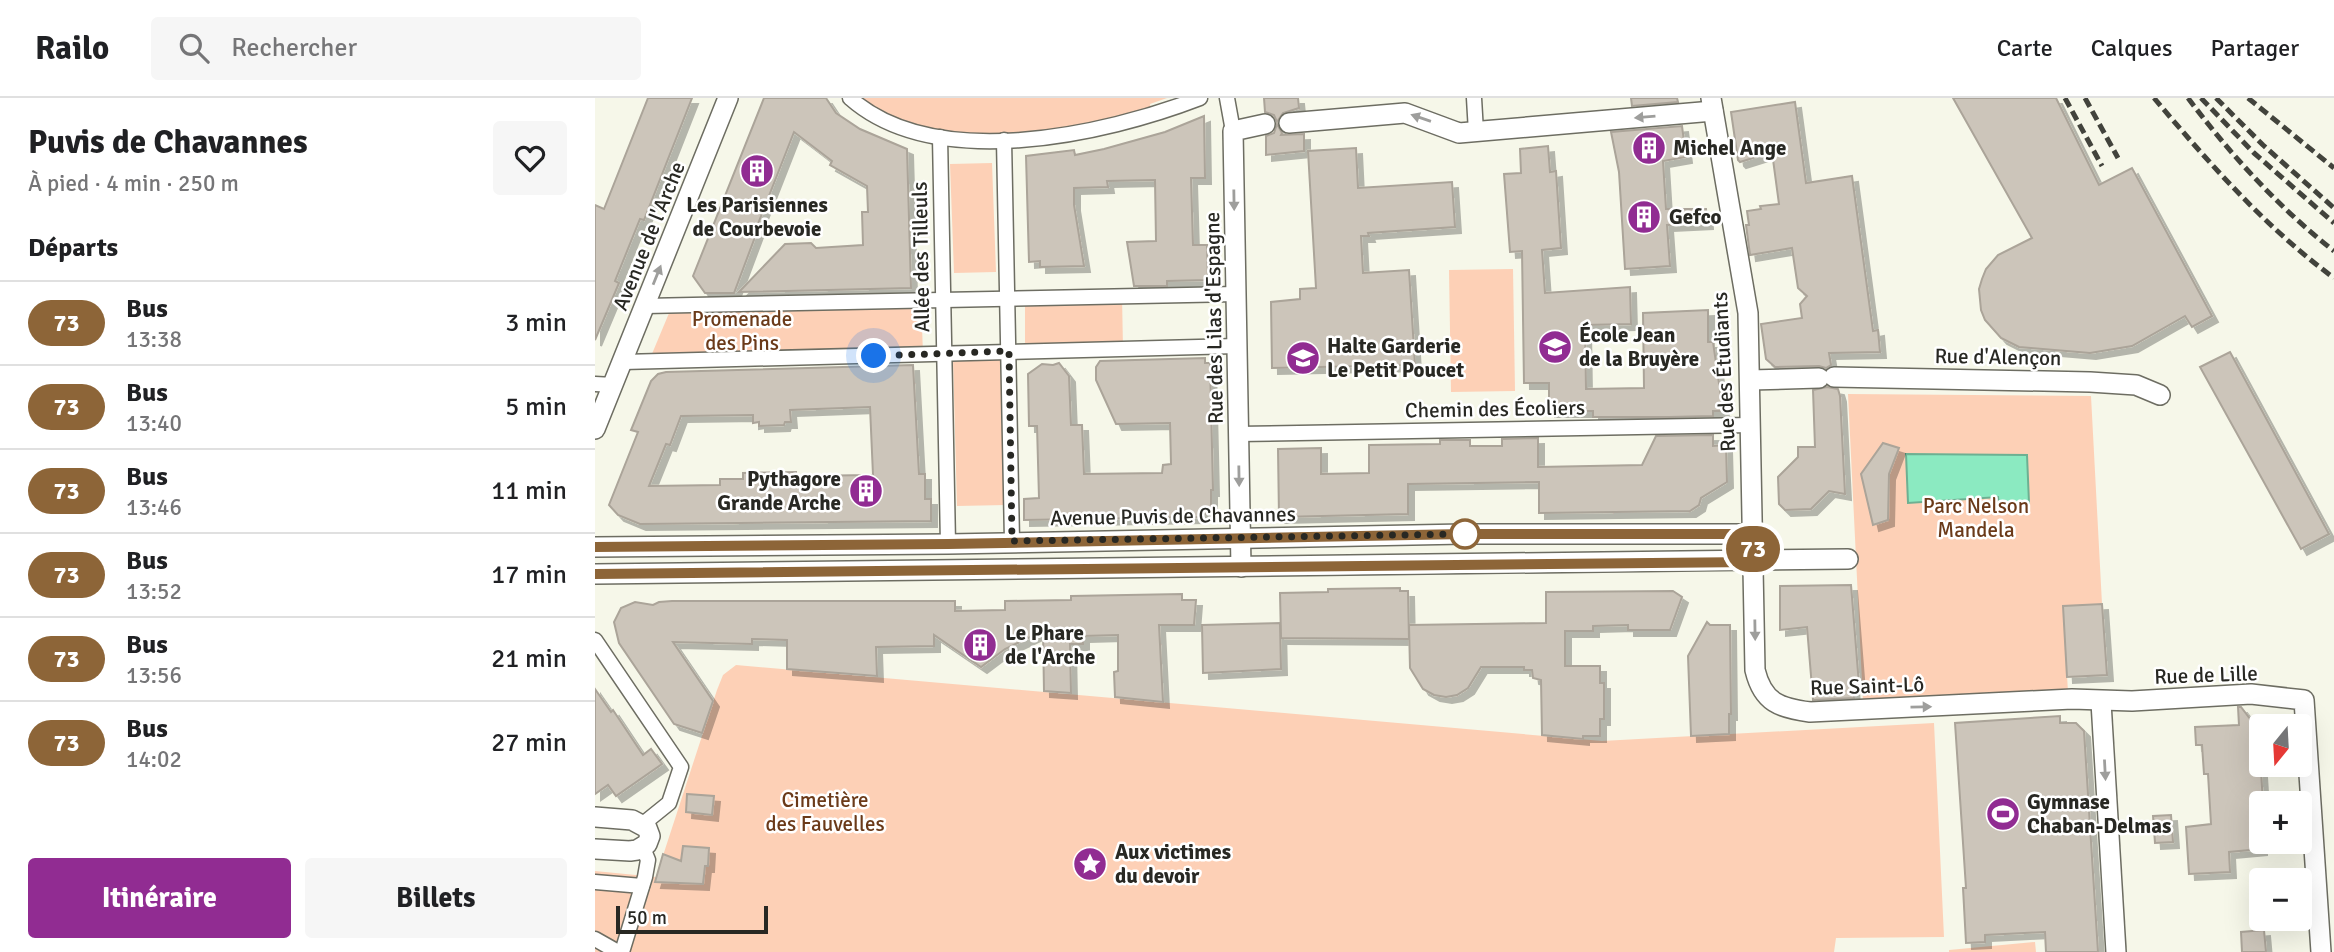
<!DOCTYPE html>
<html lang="fr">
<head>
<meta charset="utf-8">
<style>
  :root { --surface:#fff; --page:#f6f6f6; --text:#202124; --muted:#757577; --line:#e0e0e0; --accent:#912c92 }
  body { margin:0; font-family:Signika,sans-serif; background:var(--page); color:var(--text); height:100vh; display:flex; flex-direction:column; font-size:26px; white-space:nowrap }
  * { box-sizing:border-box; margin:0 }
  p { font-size:23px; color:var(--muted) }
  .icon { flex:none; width:38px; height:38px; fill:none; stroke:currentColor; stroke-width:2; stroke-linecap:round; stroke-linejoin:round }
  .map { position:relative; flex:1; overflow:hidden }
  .side { display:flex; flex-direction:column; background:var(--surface); width:595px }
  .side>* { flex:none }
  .badge { padding:0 14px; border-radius:23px; font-size:24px; line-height:46px }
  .needle { width:46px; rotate:198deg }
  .fabs { position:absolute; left:1654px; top:616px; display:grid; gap:14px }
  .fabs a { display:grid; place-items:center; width:63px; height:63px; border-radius:7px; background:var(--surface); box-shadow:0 7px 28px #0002; font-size:35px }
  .scale { position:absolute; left:21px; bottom:18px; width:152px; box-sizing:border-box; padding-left:7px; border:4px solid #282823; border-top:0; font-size:19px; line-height:24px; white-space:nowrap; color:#282823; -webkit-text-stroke:5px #fff; paint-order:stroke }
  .you { position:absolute; width:35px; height:35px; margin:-18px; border:5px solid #fff; border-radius:50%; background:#1a73e8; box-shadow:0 0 0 10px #1a73e833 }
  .map>.badge { position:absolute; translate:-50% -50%; box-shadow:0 0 0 4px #fff }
  h2 { padding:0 28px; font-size:26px; line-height:63px }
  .round { display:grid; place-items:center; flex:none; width:74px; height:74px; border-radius:7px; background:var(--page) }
  .overview { display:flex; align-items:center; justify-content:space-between; height:119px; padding:0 28px }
  h1 { font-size:33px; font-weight:700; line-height:52px }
  .action { display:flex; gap:14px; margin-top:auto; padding:14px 28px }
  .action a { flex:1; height:80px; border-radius:7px; background:var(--accent); color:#fff; font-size:28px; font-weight:700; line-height:80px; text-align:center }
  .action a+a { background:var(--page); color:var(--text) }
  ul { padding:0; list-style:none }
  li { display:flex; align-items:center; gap:21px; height:84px; padding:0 28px; border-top:2px solid var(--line) }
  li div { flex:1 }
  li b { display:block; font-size:26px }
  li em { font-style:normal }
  li .badge { min-width:77px; font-weight:700; text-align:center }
  header { display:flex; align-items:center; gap:42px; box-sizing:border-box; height:98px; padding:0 35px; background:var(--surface); border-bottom:2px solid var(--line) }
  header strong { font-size:33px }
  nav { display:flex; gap:38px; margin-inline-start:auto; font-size:24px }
  .search { width:490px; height:63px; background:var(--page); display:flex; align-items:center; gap:18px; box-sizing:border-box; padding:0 24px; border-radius:7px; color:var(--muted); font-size:26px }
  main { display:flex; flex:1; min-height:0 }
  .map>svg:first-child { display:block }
  .green { fill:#fdd0b6 }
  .water { fill:#8beac1; stroke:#6db092; stroke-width:2 }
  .building { fill:#ccc5ba; stroke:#aba499; stroke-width:2; fill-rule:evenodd; filter:url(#shadow) }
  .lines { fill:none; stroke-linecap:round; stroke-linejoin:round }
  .pedestrian-casing { stroke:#6d6d62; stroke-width:17 }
  .minor-casing { stroke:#6d6d62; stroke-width:22 }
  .pedestrian { stroke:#fff; stroke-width:14 }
  .minor { stroke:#fff; stroke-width:19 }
  .rail { stroke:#42433c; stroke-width:5; stroke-dasharray:10 5; stroke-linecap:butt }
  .oneway { fill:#9e9e9c }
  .line-casing { stroke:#fff; stroke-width:16 }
  .line { stroke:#8d6538; stroke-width:10 }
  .walk { stroke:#282823; stroke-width:7; stroke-dasharray:0 12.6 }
  .stop-dot { fill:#fff; stroke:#8d6538; stroke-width:3.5 }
  .labels { text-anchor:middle; stroke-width:5; stroke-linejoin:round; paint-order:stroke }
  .poi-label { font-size:21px; font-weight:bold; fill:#282823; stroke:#fff; text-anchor:start }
  .street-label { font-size:21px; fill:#282823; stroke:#fff }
  .park-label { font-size:21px; fill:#6b3a19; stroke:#fff }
</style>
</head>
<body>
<header>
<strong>Railo</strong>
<div class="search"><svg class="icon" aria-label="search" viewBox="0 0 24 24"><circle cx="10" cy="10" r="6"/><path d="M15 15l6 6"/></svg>Rechercher</div>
<nav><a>Carte</a><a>Calques</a><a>Partager</a></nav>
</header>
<main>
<section class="side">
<div class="overview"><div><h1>Puvis de Chavannes</h1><p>À pied · 4 min · 250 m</p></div><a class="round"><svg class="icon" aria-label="heart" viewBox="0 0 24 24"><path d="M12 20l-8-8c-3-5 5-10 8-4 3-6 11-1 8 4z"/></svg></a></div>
<h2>Départs</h2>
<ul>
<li><span class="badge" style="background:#8d6538;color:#fff">73</span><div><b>Bus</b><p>13:38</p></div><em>3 min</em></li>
<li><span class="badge" style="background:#8d6538;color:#fff">73</span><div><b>Bus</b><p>13:40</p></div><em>5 min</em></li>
<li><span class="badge" style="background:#8d6538;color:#fff">73</span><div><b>Bus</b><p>13:46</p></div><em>11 min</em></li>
<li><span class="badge" style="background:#8d6538;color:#fff">73</span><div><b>Bus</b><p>13:52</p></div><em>17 min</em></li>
<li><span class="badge" style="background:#8d6538;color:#fff">73</span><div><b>Bus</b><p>13:56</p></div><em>21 min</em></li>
<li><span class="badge" style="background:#8d6538;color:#fff">73</span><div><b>Bus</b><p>14:02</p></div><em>27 min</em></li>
</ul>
<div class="action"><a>Itinéraire</a><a>Billets</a></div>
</section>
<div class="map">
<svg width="1739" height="854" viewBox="0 0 1739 854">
  <defs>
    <filter id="shadow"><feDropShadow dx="6" dy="6" stdDeviation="0" flood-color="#0004"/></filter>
  </defs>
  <rect width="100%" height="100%" fill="#f6f7e9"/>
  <g class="green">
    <path d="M264,0H572L555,6L556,11C477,30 380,52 301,22C288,17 276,7 264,0Z"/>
    <polygon points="397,65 401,174 359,175 355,66"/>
    <polygon points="918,171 920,293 856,294 854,172"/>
    <polygon points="527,198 528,251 430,252 430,200"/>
    <polygon points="326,201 328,256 54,263 77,208"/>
    <polygon points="407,260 411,407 362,408 358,261"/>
    <polygon points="1253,296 1496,298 1507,506 1468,509 1473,594 1268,604"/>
    <polygon points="141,567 1007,643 1339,625 1349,839 1241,840 1239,854 0,854 0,773 61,779 122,592 128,577"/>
    <polygon points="1440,844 1441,854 1354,854 1354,852"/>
  </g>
  <polygon class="water" points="1311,356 1432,357 1434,405 1404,408 1403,399 1313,405"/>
  <g class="building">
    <polygon points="53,0 97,0 49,122 45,121 20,183 24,185 0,242 0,107 9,111"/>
    <polygon points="169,0 231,0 241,15 265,31 312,51 316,190 144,194 190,146 216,145 221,150 268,147 267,114 273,114 272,88 235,67 237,63 199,34 161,131 163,131 139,195 110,195 98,178"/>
    <polygon points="669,0 703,0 704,10 688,15 682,24 679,17 670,14"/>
    <polygon points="1036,0 1082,0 1083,4 1037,8"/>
    <polygon points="1358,0 1461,0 1504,87 1537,70 1617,218 1597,229 1590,218 1537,248 1495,255 1424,249 1406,240 1390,222 1386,212 1384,191 1387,181 1391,171 1403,157 1437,140"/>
    <polygon points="1200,4 1211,85 1257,78 1278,233 1283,232 1285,254 1234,255 1236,267 1231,270 1224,268 1180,269 1171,261 1166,226 1207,220 1205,206 1212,198 1203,190 1197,150 1155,157 1151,127 1154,127 1152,113 1166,111 1165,108 1184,106 1177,54 1145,64 1143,62 1136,14"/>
    <polygon points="609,18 610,80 596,80 598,147 612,147 613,182 572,183 572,188 539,188 532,144 561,143 560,82 512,83 513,89 479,90 479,107 489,168 445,169 445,163 434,164 431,58 479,52 480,57 509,51 570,34"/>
    <polygon points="682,26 687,35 686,37 709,36 709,53 671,57 671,38 679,35"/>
    <polygon points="1087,28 1091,59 1068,63 1071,111 1111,111 1112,125 1072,127 1075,168 1030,171 1024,74 1016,34"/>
    <polygon points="953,48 955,74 961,73 966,150 947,152 950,195 1035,189 1036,226 990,227 991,291 1049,290 1048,215 1113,212 1113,244 1118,244 1128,313 1118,313 1118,318 1074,319 998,319 998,313 954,313 954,285 929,285 927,153 915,154 909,76 926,75 925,51"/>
    <polygon points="761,50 763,90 857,84 860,129 773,135 774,138 766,138 768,175 814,172 820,267 677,270 676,204 705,201 705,191 721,190 713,53"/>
    <polygon points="1635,254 1734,436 1706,451 1605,269"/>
    <polygon points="610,260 610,265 615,265 618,392 616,392 616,416 606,416 606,419 429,422 429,401 444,400 442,328 434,328 433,276 447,266 458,267 464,265 474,278 476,327 487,327 489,376 567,375 568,367 576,366 575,325 521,326 501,282 501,269 505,263"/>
    <path d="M318,267L324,376H330V401H336V423L45,426L23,417L14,407L43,334L36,332L56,283L63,276L71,274ZM275,309L278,377L201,378V374L148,375V381H125V387L54,388L71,346L75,347L86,318L158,317V325L164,324V328L189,327L190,324H196L195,312Z"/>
    <polygon points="1232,289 1243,291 1245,298 1250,396 1234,393 1216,411 1190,412 1184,406 1183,379 1203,359 1203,349 1220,349 1218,292"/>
    <polygon points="1118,337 1118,348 1131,347 1132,384 1106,400 1104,407 1095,413 944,415 944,384 813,386 813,416 684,419 683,351 726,350 726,376 774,375 774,347 845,346 845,342 875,342 875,348 907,348 907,341 943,340 943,369 1047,367 1061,338"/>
    <polygon points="1288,345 1304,350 1294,376 1293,422 1278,427 1266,376"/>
    <polygon points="1256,487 1264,587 1258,588 1259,600 1218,602 1212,529 1185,532 1185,488"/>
    <polygon points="805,490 805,493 813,493 814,541 686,540 685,495 733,494 733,491"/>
    <polygon points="1078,493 1087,499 1075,532 1033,532 1033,527 998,528 998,533 970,533 970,568 1005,568 1005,585 1009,585 1009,621 1005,621 1005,638 988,638 988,641 947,637 946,582 938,580 937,572 929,572 929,569 886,569 873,590 862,597 851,599 839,597 828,591 815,570 814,527 951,525 951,494"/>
    <polygon points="587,496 587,502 601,502 599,527 564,527 568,604 520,599 519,574 523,573 523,537 488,538 488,546 475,546 476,595 449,593 448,533 410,551 386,569 339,537 339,548 281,549 282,578 192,571 192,542 157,541 157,546 78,544 118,603 107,635 79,626 24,545 19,524 26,510 40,504 58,507 64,504 77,503 360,503 360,513 410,512 410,503 476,502 476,498"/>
    <polygon points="1507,506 1512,577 1472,579 1468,508"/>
    <polygon points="1112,524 1115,527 1135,527 1136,616 1134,616 1134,636 1096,638 1093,558"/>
    <polygon points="685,525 686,571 608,575 607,527"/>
    <polygon points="0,591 16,614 18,612 48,657 56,651 67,666 21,698 13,687 0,696"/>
    <polygon points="1643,609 1646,609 1659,626 1663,625 1668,705 1666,705 1666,751 1634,754 1635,774 1594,776 1591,729 1616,726 1613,676 1609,676 1607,647 1601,647 1600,629 1644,627"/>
    <polygon points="1465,618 1465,625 1481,625 1489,633 1503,854 1451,854 1450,834 1390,837 1390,844 1371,845 1368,790 1371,790 1360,625"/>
    <polygon points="92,696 119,698 117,717 91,714"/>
    <polygon points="1576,717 1578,744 1560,745 1558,718"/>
    <polygon points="88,748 114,750 113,768 110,768 108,786 60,784 68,756 86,763"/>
    <polygon points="1669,832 1671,854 1647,854 1646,834"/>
  </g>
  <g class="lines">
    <g class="pedestrian-casing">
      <g id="pedestrian">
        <path d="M255,0C340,75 509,37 605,0"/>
        <polyline points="632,0 638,33"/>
        <polyline points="879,0 881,34"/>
        <polyline points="345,39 353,446"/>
        <polyline points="409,42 417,443"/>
        <polyline points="50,208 641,196"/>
        <polyline points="28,264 642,248"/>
        <polyline points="0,286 18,287"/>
        <polyline points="643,336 1156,327"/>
        <polyline points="0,542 86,669 74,705 48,726"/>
        <polyline points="0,784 47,788"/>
        <polyline points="0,841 23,854"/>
        <polyline points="27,854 50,779 53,762 48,750"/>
      </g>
    </g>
    <g class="minor-casing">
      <g id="minor">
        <path d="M1116,0L1153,215L1160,572C1168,605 1185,610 1215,614L1477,601L1537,603L1656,596L1709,602L1726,854"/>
        <polyline points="694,25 810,15 864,35 1118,13"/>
        <polyline points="1239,279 1495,284 1541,287 1565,297"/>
        <polyline points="1155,282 1224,280"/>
        <polyline points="0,331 133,0"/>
        <polyline points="0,449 353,446 869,436 1157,436"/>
        <polyline points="646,469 638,33 670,26"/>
        <polyline points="0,476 1253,461"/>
        <polyline points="1506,604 1521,854"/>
        <polyline points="0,719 37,722 52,730 55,738 52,746 42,752 35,753 0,751"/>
      </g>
    </g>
    <use href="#pedestrian" class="pedestrian"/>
    <use href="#minor" class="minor"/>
    <g class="rail">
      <polyline points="1470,0 1507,68"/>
      <polyline points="1490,0 1523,60"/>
      <path d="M1559,0C1614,65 1670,129 1739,180"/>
      <path d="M1593,0C1635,56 1684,110 1739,153"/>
      <polyline points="1606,0 1659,55 1739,125"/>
      <polyline points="1621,0 1668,47 1739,110"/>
      <polyline points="1653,0 1739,70"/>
    </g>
  </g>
  <defs><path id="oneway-solid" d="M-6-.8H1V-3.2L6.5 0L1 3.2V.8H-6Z" transform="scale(1.75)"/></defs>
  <g class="oneway">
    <use href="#oneway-solid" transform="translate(1050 19) rotate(175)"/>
    <use href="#oneway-solid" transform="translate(826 20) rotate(-161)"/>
    <use href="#oneway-solid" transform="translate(639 102) rotate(89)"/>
    <use href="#oneway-solid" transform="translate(62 177) rotate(-68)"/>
    <use href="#oneway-solid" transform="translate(644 378) rotate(89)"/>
    <use href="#oneway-solid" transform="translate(1160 532) rotate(89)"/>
    <use href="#oneway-solid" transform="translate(1326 609) rotate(-1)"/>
    <use href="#oneway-solid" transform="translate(1510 672) rotate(87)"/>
  </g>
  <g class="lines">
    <g class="line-casing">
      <polyline id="line" points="0,449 353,446 869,436 1157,436 1158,464 0,476"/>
    </g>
    <use href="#line" class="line"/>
    <polyline class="walk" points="279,258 414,253 417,443 870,436"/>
  </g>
  <defs>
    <g id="building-disc" transform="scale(1.75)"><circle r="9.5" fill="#912c92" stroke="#fff"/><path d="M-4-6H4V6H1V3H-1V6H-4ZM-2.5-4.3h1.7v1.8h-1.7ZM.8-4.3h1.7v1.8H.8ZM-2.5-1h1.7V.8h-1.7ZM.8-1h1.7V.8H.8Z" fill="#fff"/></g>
    <g id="school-disc" transform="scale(1.75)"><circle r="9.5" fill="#912c92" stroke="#fff"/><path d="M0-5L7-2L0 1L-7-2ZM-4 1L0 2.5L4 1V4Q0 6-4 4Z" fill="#fff"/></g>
    <g id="stadium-disc" transform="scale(1.75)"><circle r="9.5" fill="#912c92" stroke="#fff"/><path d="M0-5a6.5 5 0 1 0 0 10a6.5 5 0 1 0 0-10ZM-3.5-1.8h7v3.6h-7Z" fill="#fff"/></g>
    <g id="sight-disc" transform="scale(1.75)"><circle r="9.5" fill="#912c92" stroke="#fff"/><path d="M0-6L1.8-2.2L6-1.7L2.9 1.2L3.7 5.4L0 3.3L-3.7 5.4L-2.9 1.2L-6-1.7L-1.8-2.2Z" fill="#fff"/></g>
  </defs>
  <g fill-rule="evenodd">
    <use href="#building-disc" x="1054" y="50"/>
    <use href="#building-disc" x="162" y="73"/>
    <use href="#building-disc" x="1049" y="119"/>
    <use href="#school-disc" x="960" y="249"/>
    <use href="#school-disc" x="708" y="260"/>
    <use href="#building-disc" x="271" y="393"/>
    <use href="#building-disc" x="385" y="547"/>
    <use href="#stadium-disc" x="1408" y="716"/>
    <use href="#sight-disc" x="495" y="766"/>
  </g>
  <circle class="stop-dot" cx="870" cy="436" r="14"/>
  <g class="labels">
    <g class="poi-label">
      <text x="1078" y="57">Michel Ange</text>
      <text x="162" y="114" text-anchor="middle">Les Parisiennes<tspan x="162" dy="24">de Courbevoie</tspan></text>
      <text x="1074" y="126">Gefco</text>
      <text x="984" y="244">École Jean<tspan x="984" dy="24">de la Bruyère</tspan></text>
      <text x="732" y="255">Halte Garderie<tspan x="732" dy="24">Le Petit Poucet</tspan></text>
      <text x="246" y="388" text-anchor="end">Pythagore<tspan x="246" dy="24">Grande Arche</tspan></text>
      <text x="410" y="542">Le Phare<tspan x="410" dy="24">de l'Arche</tspan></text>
      <text x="1432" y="711">Gymnase<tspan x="1432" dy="24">Chaban-Delmas</tspan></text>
      <text x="520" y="761">Aux victimes<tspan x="520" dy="24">du devoir</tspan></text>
    </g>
    <g class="street-label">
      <text transform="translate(54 138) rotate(-68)" y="7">Avenue de l'Arche</text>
      <text transform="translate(326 159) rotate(-91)" y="7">Allée des Tilleuls</text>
      <text transform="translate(619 220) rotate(-91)" y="7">Rue des Lilas d'Espagne</text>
      <text transform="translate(1403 259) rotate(1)" y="7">Rue d'Alençon</text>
      <text transform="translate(1129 274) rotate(-93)" y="7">Rue des Étudiants</text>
      <text transform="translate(900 311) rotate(-1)" y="7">Chemin des Écoliers</text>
      <text transform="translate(578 418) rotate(-1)" y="7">Avenue Puvis de Chavannes</text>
      <text transform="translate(1611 577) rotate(-2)" y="7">Rue de Lille</text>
      <text transform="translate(1272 588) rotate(-2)" y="7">Rue Saint-Lô</text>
    </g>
    <g class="park-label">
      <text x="147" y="228">Promenade<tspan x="147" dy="24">des Pins</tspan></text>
      <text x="1381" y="415">Parc Nelson<tspan x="1381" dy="24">Mandela</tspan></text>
      <text x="230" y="709">Cimetière<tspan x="230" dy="24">des Fauvelles</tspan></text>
    </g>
  </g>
</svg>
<div class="fabs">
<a><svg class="needle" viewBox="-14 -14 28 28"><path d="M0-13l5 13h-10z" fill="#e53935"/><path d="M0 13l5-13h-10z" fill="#757577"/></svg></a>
<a>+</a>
<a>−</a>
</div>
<div class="scale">50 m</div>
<div class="you" style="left:279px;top:258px"></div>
<b class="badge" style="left:1158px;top:451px;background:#8d6538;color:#fff">73</b>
</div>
</main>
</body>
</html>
